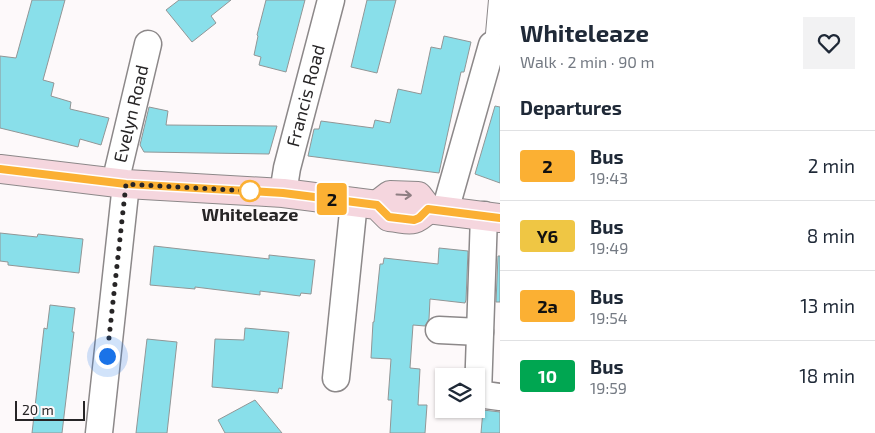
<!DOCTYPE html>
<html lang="en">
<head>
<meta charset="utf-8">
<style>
  :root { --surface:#fff; --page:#f2f2f3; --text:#1f2937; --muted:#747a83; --line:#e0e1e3 }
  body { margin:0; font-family:"Exo 2",sans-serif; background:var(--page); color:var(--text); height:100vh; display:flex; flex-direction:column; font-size:19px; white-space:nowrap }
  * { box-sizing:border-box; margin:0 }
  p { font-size:16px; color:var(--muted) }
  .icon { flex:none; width:28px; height:28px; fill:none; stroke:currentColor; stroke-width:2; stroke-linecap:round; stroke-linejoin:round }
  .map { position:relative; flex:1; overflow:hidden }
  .side { display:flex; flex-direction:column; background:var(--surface); width:375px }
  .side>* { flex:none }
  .badge { padding:0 10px; border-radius:4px; font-size:18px; line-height:32px }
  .controls { position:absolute; left:435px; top:368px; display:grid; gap:10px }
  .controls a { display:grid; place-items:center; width:50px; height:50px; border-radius:0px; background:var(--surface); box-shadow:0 1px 4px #0004; font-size:25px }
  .scale { position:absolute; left:15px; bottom:12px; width:70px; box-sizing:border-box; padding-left:5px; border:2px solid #272526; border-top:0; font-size:14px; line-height:18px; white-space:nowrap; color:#272526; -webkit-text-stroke:4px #fdf9fa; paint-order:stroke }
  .you { position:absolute; width:25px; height:25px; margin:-12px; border:4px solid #fff; border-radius:50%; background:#1a73e8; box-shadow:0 0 0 8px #1a73e833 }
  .map>.badge { position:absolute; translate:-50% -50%; box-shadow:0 0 0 2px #fff }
  h2 { padding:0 20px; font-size:19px; line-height:45px }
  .round { display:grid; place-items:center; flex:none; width:52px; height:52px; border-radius:0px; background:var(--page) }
  .overview { display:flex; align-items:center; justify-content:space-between; height:85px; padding:0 20px }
  h1 { font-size:24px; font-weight:700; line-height:38px }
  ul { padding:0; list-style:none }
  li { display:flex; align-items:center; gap:15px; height:70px; padding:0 20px; border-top:1px solid var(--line) }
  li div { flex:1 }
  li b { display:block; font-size:19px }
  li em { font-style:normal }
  li .badge { min-width:55px; font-weight:700; text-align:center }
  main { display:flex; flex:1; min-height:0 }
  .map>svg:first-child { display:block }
  .building { fill:#89dfea; stroke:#929696 }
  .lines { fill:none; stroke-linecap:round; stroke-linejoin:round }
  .lane-casing { stroke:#8c8889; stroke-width:16 }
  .street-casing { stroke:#8c8889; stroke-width:29 }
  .secondary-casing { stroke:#8c8889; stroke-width:30 }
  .lane { stroke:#fff; stroke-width:14 }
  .street { stroke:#fff; stroke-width:26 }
  .secondary { stroke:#f5d6de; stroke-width:28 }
  .oneway { stroke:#8e7e82 }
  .line-casing { stroke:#fff; stroke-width:11 }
  .line { stroke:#fbb033; stroke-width:8 }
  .walk { stroke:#272526; stroke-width:5; stroke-dasharray:0 9 }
  .stop-dot { fill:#fff; stroke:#fbb033; stroke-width:2.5 }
  .labels { text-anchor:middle; stroke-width:4; stroke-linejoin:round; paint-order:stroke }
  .street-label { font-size:18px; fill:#272526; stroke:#fdf9fa }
  .stop-label { font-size:18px; font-weight:bold; fill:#272526; stroke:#fdf9fa }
</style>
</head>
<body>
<main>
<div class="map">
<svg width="500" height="433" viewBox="0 0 500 433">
  <rect width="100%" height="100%" fill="#fdf9fa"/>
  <g class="building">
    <polygon points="32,0 65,0 43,80 54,83 51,96 71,102 70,109 109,118 101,145 80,139 78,147 0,128 0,56 16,58"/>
    <polygon points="179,0 231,0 211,16 216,23 192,42 166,10"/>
    <polygon points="266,0 305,0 286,72 259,65 261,57 254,55 258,36 257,35"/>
    <polygon points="367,0 396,0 377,73 351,67"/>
    <polygon points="444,36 471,42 464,72 461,72 439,173 308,156 314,129 319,129 321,121 373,128 375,120 390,123 398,89 421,94 431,47 441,49"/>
    <polygon points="495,106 500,107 500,183 475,174"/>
    <polygon points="149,107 168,111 166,125 277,126 269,154 144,152 140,145"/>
    <polygon points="0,233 37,237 38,234 83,239 79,273 8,265 8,262 0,261"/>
    <polygon points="154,246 269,259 269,255 315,260 311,294 301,293 300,296 260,291 260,295 195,287 195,289 150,285"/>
    <polygon points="439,248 468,251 466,300 465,303 430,299 429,319 425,326 413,325 410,368 420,369 418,405 427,405 425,433 390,433 392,400 388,400 391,359 371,358 373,322 374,322 380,264 383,264 384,258 438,264"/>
    <polygon points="498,256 500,256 500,302 496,302"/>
    <polygon points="50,305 75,308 72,332 74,332 62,433 32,433 44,328 47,329"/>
    <polygon points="245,328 289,332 282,389 279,388 278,393 212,387 215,339 244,340"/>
    <polygon points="147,339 177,342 167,433 136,433"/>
    <polygon points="255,400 282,433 225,433 218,420"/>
    <polygon points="483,410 500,412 500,433 481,433"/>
  </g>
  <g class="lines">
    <g class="lane-casing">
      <polyline id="lane" points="492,45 496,0"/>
    </g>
    <g class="street-casing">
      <g id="street">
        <path id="s1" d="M115,183L148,44"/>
        <path id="s2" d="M283,193L287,168L331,0"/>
        <polyline points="445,211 492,45"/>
        <polyline points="484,215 478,394 500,397"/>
        <polyline points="439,330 480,332"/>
        <polyline points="336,378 354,202"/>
        <polyline points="99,433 126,184"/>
      </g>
    </g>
    <g class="secondary-casing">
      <g id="secondary">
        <path d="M0,169L126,184L283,193L377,205L389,217C410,219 411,225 428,209"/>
        <polyline points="377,205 390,195 418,196 428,209 500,218"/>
      </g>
    </g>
    <use href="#lane" class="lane"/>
    <use href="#street" class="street"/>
    <use href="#secondary" class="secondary"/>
  </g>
  <defs><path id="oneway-shaft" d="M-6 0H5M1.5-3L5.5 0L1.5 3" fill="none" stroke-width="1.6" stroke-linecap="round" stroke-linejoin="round" transform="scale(1.25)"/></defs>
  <use class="oneway" href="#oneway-shaft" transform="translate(404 195) rotate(3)"/>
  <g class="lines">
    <g class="line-casing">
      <polyline id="line" points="0,169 126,184 283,193 377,205 389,217 414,220 419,218 428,209 500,218"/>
    </g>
    <use href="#line" class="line"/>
    <polyline class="walk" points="107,356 126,184 250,191"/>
  </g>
  <circle class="stop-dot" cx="250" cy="191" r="10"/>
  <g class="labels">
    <g class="street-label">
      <text dy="6" stroke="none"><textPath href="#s2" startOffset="100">Francis Road</textPath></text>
      <text dy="6" stroke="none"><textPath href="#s1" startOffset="71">Evelyn Road</textPath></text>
    </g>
    <g class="stop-label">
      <text x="250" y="221">Whiteleaze</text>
    </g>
  </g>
</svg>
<div class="controls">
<a><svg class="icon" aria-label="layers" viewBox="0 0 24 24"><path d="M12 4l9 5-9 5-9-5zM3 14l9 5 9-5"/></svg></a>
</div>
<div class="scale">20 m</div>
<div class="you" style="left:107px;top:356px"></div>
<b class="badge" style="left:332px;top:199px;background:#fbb033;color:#111">2</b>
</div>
<section class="side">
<div class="overview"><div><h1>Whiteleaze</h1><p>Walk · 2 min · 90 m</p></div><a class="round"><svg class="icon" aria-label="heart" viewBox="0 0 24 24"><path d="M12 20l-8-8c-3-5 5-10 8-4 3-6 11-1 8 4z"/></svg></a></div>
<h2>Departures</h2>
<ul>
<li><span class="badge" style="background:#fbb033;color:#111">2</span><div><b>Bus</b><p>19:43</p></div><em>2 min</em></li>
<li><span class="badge" style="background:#efc644;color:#111">Y6</span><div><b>Bus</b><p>19:49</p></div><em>8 min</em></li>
<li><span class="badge" style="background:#fbb033;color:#111">2a</span><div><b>Bus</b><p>19:54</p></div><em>13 min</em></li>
<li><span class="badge" style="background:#00a651;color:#fff">10</span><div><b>Bus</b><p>19:59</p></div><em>18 min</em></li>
</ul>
</section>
</main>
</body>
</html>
